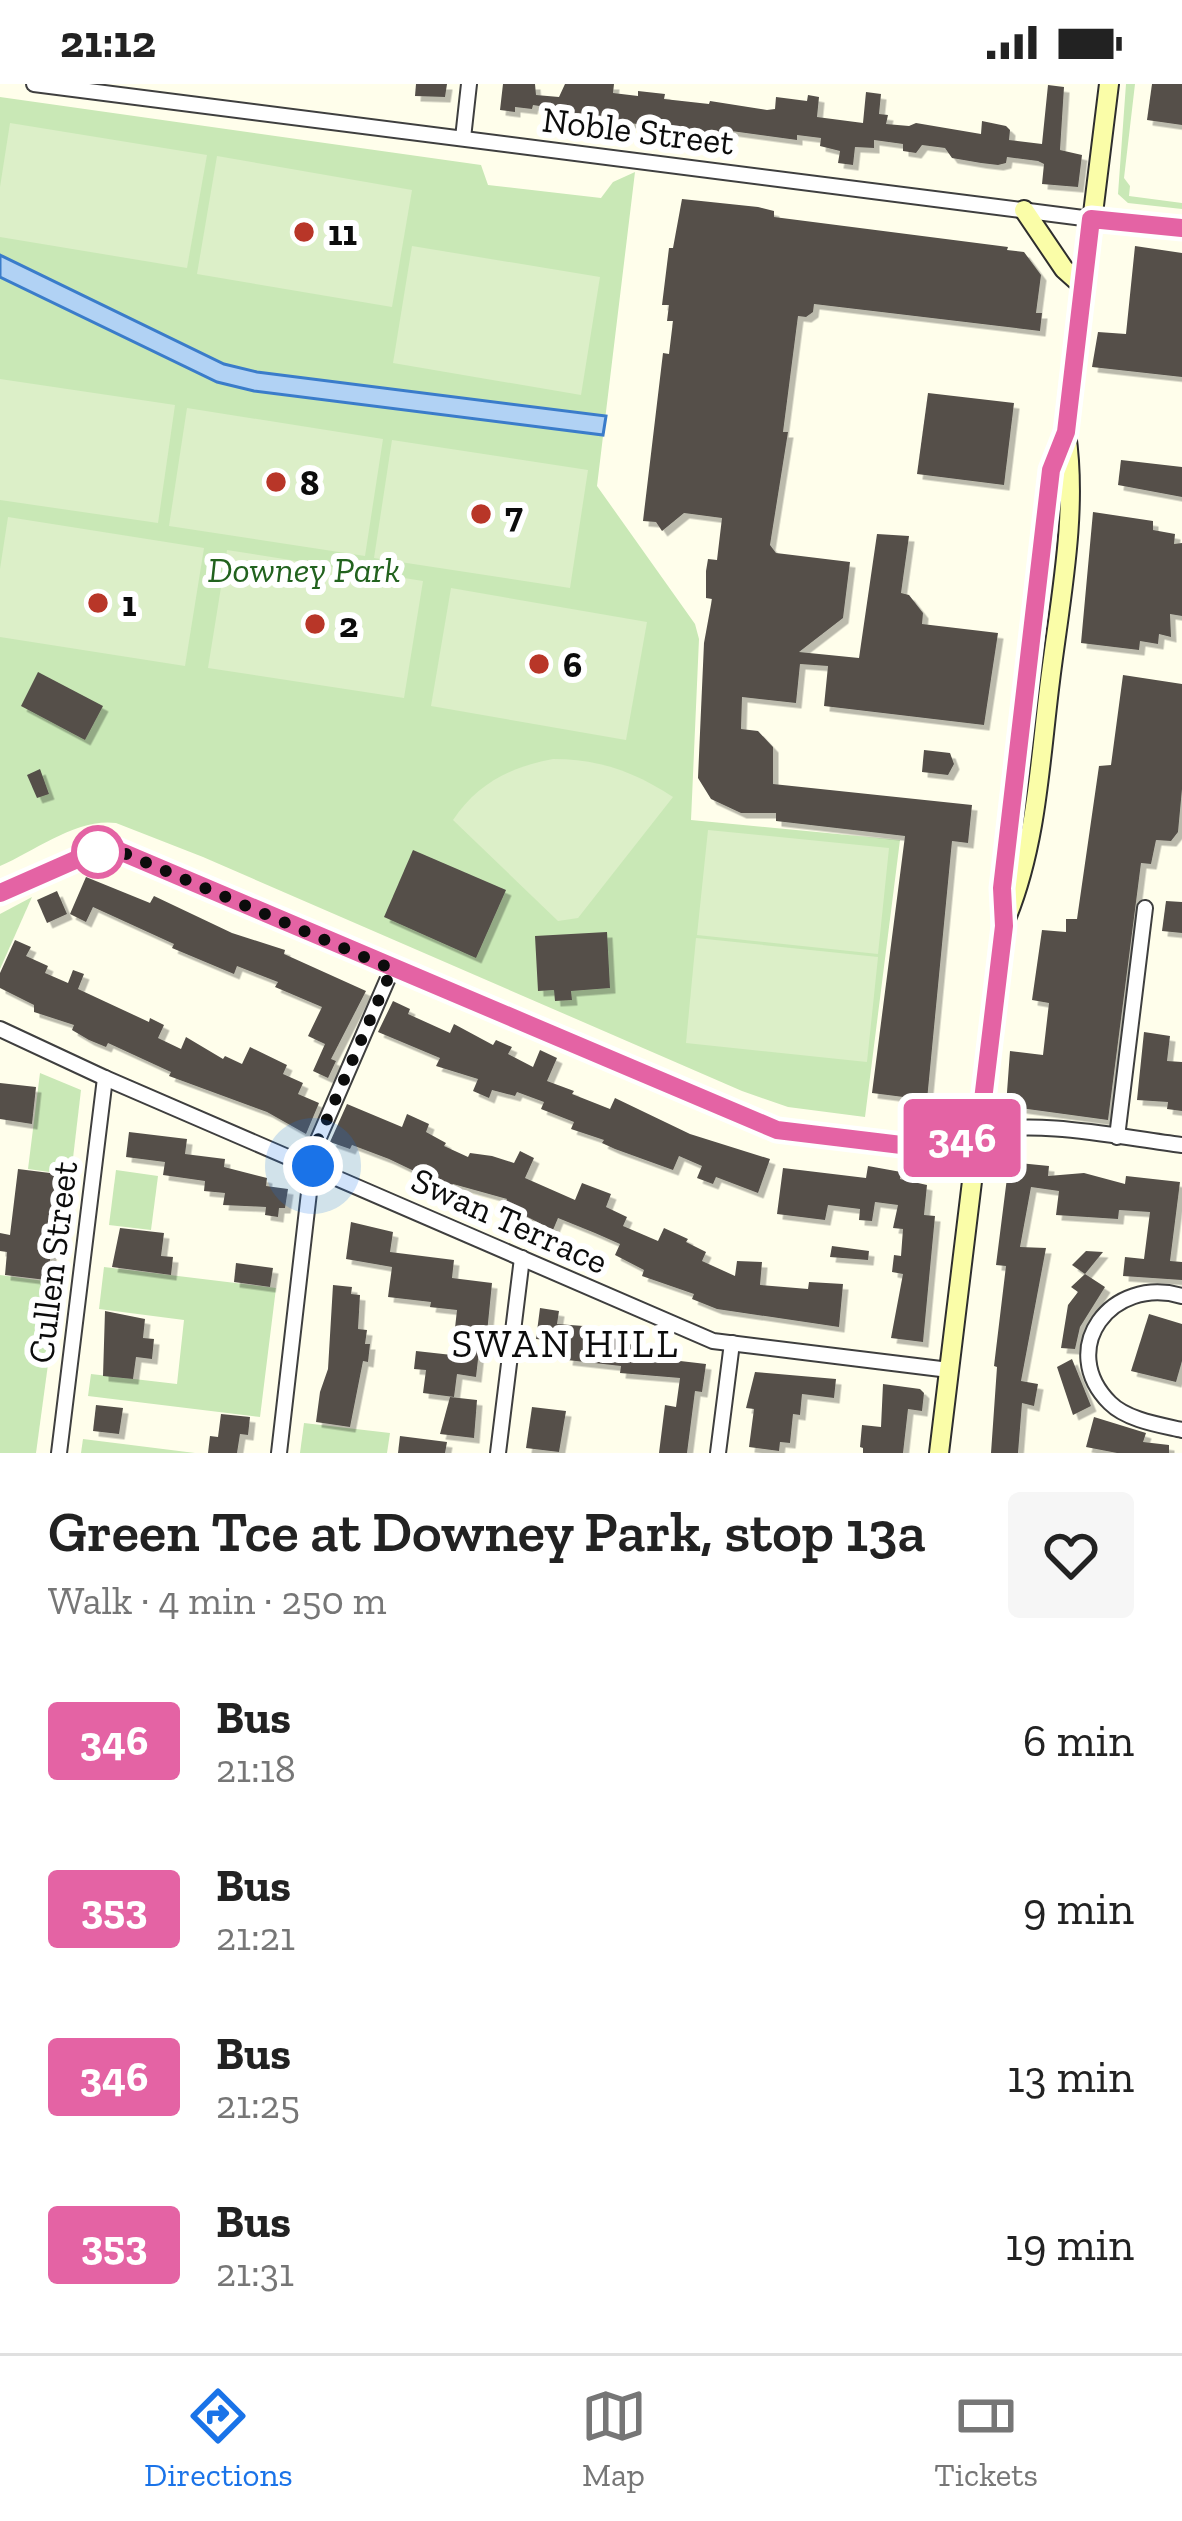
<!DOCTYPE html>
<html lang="en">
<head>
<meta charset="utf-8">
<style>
  :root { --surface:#fff; --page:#f6f6f6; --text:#222; --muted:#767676; --line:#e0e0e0; --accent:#1a73e8 }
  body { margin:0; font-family:"Zilla Slab",serif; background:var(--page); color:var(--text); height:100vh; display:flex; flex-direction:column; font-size:45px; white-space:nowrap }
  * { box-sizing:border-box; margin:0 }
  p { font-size:39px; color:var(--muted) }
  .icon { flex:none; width:66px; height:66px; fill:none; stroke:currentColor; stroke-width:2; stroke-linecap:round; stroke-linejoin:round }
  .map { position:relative; height:1369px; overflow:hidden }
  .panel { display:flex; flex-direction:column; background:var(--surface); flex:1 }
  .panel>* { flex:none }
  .badge { padding:0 24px; border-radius:9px; font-size:42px; line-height:78px }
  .you { position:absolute; width:60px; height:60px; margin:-30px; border:9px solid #fff; border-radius:50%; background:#1a73e8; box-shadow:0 0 0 18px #1a73e833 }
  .map>.badge { position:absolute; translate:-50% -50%; box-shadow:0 0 0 6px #fff }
  .round { display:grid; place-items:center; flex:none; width:126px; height:126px; border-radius:12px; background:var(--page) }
  .summary { display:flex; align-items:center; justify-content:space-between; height:204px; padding:0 48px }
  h1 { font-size:57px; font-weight:600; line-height:90px }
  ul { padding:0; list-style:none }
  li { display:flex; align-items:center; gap:36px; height:168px; padding:0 48px }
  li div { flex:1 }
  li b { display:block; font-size:45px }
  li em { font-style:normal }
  li .badge { min-width:132px; font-weight:700; text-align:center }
  .status { display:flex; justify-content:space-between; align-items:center; height:84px; padding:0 60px; background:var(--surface); direction:ltr }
  .status svg { height:33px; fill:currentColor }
  .tab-bar { display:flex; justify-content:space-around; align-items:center; height:168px; border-top:3px solid var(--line); background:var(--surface); font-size:33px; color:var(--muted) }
  .tab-bar a { display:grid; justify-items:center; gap:6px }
  .tab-bar .active { color:var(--accent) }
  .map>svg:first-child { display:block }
  .green { fill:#c9e8b6 }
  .pitch { fill:#dcefc8 }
  .water { fill:#b1d2f4; stroke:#3a7cca; stroke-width:3 }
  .building { fill:#544f49; filter:url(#shadow) }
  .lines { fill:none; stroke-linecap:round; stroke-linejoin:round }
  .street-casing { stroke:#3f3f3f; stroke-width:18 }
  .secondary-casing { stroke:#2e2e2e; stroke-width:22 }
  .street { stroke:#fff; stroke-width:14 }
  .secondary { stroke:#fafda8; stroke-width:18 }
  .line-casing { stroke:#fff; stroke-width:27 }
  .line { stroke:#e463a4; stroke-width:18 }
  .walk { stroke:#0c0c0c; stroke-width:12; stroke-dasharray:0 21.6 }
  .poi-dot { fill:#b83628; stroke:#fff; stroke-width:4.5 }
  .stop-dot { fill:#fff; stroke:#e463a4; stroke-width:6 }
  .labels { text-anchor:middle; stroke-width:12; stroke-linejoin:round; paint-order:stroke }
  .street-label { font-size:36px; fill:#0c0c0c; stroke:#fff }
  .poi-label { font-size:36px; font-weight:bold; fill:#0c0c0c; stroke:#fff; text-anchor:start }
  .park-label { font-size:36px; font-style:italic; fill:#22621e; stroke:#fff }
  .neighbourhood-label { font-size:39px; letter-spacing:3px; fill:#0c0c0c; stroke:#fff }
</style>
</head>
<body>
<div class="status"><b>21:12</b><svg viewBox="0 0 49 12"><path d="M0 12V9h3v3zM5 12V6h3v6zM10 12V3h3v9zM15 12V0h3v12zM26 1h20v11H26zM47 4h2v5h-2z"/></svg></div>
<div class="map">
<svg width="1182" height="1369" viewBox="0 0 1182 1369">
  <defs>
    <filter id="shadow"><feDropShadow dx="5.5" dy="5.5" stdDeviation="0" flood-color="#0004"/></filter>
  </defs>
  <rect width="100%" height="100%" fill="#fffeeb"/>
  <g class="green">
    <polygon points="1126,0 1135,0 1124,94 1130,102 1129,112 1182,119 1182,125 1128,119 1118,110"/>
    <path d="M0,13L481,81L488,101L601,114L613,98L635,88L597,402L695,540L699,555L691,736L900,756L865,1033L788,1023L742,1007L203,773L116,739C77,734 35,767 0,782Z"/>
    <polygon points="32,813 0,885 0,830"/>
    <polygon points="40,989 81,1006 71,1091 28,1085"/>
    <polygon points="116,1086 158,1092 151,1146 109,1141"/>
    <polygon points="104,1183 276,1204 260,1333 88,1312 91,1290 177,1300 184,1236 99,1225"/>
    <polygon points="0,1191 59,1199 36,1369 0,1369"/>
    <polygon points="304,1339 390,1349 387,1369 300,1369"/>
    <polygon points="83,1355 195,1369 81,1369"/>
  </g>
  <g class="pitch">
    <polygon points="10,39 207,71 187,184 0,153 0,103"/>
    <polygon points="217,72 412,106 392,223 197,190"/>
    <polygon points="412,162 600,193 581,311 393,279"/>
    <polygon points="0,295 175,321 158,439 0,416"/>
    <polygon points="187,324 383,355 365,472 169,442"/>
    <polygon points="392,356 588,386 570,504 374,474"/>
    <polygon points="8,433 204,464 185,582 0,553 0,485"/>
    <polygon points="227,466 423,497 404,614 208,584"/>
    <polygon points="451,504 647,538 626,656 431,622"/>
    <path d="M553,675C599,675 635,688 673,713L578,834L558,837L453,736C477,700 510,683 553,675Z"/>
    <polygon points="708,746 889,764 878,870 697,851"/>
    <polygon points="696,854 878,873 867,978 686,959"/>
  </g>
  <polygon class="water" points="0,171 224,280 257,288 606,332 603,351 254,307 217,298 0,193"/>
  <g class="building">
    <polygon points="416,0 447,0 445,13 415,12"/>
    <polygon points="503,0 535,0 536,11 559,13 565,0 614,0 613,9 638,12 638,7 665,10 664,15 709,20 710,17 767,26 775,25 776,13 807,17 808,11 819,13 817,33 863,39 866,8 881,10 879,30 888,31 886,40 909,42 916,39 981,50 982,37 1006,42 1010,46 1009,56 1042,60 1048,1 1064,3 1060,66 1082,71 1078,103 1042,100 1044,80 1038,77 1007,73 1006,79 998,81 981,79 952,74 945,64 922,61 916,69 903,67 903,60 874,56 874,64 855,63 853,81 838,79 840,67 820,62 821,54 797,51 797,56 724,46 718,52 691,50 679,49 680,45 603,36 603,32 578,29 572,35 561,33 558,25 533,21 532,25 515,23 515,28 500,26"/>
    <polygon points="1152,0 1182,0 1182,41 1147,36"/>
    <polygon points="682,115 758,123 774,127 774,133 1008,163 1007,166 1024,168 1041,191 1036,229 1042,229 1040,247 814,220 813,228 806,233 798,232 783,348 788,348 770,461 776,469 850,478 843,534 799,568 859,574 877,450 909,452 901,509 909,511 923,529 922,540 998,549 984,641 824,622 828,582 800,580 796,619 742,613 741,645 758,647 773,663 773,700 972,721 968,759 952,757 927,1016 872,1009 905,752 776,737 776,729 741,729 711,715 698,694 704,559 712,515 706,514 706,487 708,475 717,476 722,434 684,429 662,447 656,438 643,437 663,269 669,270 673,237 667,237 669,221 662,221 669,164 673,164"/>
    <polygon points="1135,162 1182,169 1182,293 1092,283 1098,248 1126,250"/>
    <polygon points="928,309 1014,319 1004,401 917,390"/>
    <polygon points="1121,376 1182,383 1182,413 1118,401"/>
    <polygon points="1093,428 1153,437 1153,446 1175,450 1174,460 1182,459 1182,532 1170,530 1171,553 1159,550 1158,560 1140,557 1139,566 1081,559"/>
    <polygon points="38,588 103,622 85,656 21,622"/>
    <polygon points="1123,591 1182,600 1182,705 1178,748 1171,757 1156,756 1151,780 1141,779 1108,1036 1006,1022 1010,967 1043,971 1049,919 1032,916 1042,846 1066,848 1066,835 1077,835 1099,682 1111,681"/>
    <polygon points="924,666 950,669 954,680 948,691 922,688"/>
    <polygon points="40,685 49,710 37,714 27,691"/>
    <polygon points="413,766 506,806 476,874 384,833"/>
    <polygon points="86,793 150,819 154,812 232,849 285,866 284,870 366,907 331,975 336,977 328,994 313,987 325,960 308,952 322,923 275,903 278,898 237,882 234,890 172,864 174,860 93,823 86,838 70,830"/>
    <polygon points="57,807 67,830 47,839 37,816"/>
    <polygon points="1166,817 1182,818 1182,849 1162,847"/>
    <polygon points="607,848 610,904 571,907 572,916 555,917 554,906 538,907 535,852"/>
    <polygon points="15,856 31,863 26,872 48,882 45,889 68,899 73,886 84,890 78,905 149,938 150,934 164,941 158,954 181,965 186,953 223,975 225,972 242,980 250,963 287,981 283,990 303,999 298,1010 319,1019 306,1050 267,1028 169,992 171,988 108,959 106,963 89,956 72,946 74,941 34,928 34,921 0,904 0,889"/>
    <polygon points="393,917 410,925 408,930 450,949 454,940 493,961 496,956 512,963 508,970 533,983 540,966 557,974 547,997 574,1007 572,1010 610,1025 615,1014 690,1050 770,1075 758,1109 716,1093 713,1100 697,1094 702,1082 679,1072 673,1086 615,1065 602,1059 604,1056 571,1045 574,1038 541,1025 544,1018 517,1008 515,1012 492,1006 489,1014 473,1007 478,995 436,982 440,974 378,948"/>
    <polygon points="1144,948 1170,952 1167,977 1182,978 1182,1027 1167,1025 1168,1018 1137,1016"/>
    <polygon points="0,999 36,1003 32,1040 0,1035"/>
    <polygon points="347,1020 402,1043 407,1030 429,1040 426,1048 446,1059 444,1062 468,1073 470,1069 492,1072 514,1079 520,1067 534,1074 525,1094 575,1116 582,1099 611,1110 606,1123 627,1133 623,1142 658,1157 664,1144 688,1155 686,1158 706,1168 702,1177 735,1192 737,1177 762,1178 760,1201 808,1205 809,1198 843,1200 839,1243 717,1225 692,1215 694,1210 642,1192 644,1186 615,1171 620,1160 595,1149 558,1134 553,1146 504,1121 507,1115 453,1100 449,1108 433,1102 435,1097 389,1075 352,1061 350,1065 330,1058"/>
    <polygon points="129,1048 187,1055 185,1070 225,1075 224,1083 267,1094 266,1102 288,1105 285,1124 279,1124 278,1133 265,1131 266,1123 223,1121 225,1109 204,1107 205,1097 163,1091 165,1078 126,1073"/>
    <polygon points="1009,1078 1049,1082 1048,1092 1084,1089 1125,1100 1126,1092 1180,1098 1170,1177 1182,1178 1182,1196 1123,1192 1125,1173 1144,1175 1150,1128 1119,1126 1118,1135 1056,1131 1059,1107 1031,1103 1020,1163 1046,1164 1021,1297 1038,1300 1034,1322 1022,1319 1018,1369 991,1369 997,1283 994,1282 1006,1182 996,1181"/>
    <polygon points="868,1082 901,1088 900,1095 927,1101 924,1131 935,1132 923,1258 891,1254 903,1190 892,1188 894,1171 901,1172 903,1145 893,1144 898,1121 875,1118 872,1137 859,1136 860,1125 828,1121 825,1136 777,1130 783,1084 866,1094"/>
    <polygon points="18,1085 58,1090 54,1156 46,1196 5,1191 7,1168 0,1167 0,1149 10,1151"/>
    <polygon points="351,1138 393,1148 390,1168 454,1176 452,1194 492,1199 486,1259 480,1258 476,1293 457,1290 454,1313 423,1309 426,1286 414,1285 416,1267 452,1271 457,1226 430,1223 431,1218 388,1213 392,1183 346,1175"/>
    <polygon points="120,1144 164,1149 161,1172 173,1173 171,1191 112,1183"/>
    <polygon points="832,1162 869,1167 868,1176 830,1173"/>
    <polygon points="1086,1167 1103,1168 1085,1190 1072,1181"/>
    <polygon points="236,1179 273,1184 270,1203 234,1198"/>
    <polygon points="1085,1190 1105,1203 1080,1243 1075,1265 1061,1264 1068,1221 1078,1208 1071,1203"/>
    <polygon points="333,1201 352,1203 351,1210 360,1211 358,1245 367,1246 365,1260 370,1260 368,1278 363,1277 350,1343 316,1338 320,1308 328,1285"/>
    <polygon points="540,1224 559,1227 557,1240 623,1245 621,1259 665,1265 663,1275 706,1280 702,1308 695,1307 687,1369 659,1369 665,1321 676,1323 680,1294 620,1289 621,1282 567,1276 568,1270 562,1269 563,1258 536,1255"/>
    <polygon points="105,1227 145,1235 143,1254 154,1255 152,1275 136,1273 133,1295 103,1292"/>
    <polygon points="1149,1230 1182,1240 1182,1277 1176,1298 1131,1287"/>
    <polygon points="1072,1275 1091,1322 1073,1331 1057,1283"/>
    <polygon points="755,1288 836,1295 834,1314 802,1310 800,1331 793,1330 790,1359 780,1358 779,1367 749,1363 754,1325 746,1324"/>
    <polygon points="883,1300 920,1305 924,1309 922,1327 908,1325 903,1369 863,1369 863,1364 860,1363 862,1341 881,1343"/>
    <polygon points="450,1313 477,1316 474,1354 440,1350"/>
    <polygon points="96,1321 123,1324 119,1350 93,1347"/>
    <polygon points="532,1323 566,1327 559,1368 526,1364"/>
    <polygon points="221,1330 250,1333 248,1351 240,1350 237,1369 208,1369 210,1352 218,1353"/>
    <polygon points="1094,1333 1146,1349 1143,1358 1169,1361 1169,1369 1117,1369 1086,1363"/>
    <polygon points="400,1352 447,1358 445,1369 398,1369"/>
  </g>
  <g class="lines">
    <g class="street-casing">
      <g id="street">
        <polyline points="34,0 1091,135"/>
        <polyline points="463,54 469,0"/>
        <polyline points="0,945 105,994 713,1257 949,1286"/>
        <path d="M978,1049C1036,1034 1123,1054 1182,1061"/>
        <polyline points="1117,1053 1145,824"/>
        <path d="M1182,1212C1111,1191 1056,1265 1110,1319C1127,1336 1160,1341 1182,1346"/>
        <polyline points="59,1369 105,994"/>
        <polyline points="279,1369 314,1065 392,885"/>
        <polyline points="498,1369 522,1174"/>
        <polyline points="718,1369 732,1259"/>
      </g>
    </g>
    <g class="secondary-casing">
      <g id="secondary">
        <polyline points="1024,126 1064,185 1083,202"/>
        <polyline points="1091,135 1182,144"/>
        <polyline points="0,809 91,769 117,766 777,1046 918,1063 978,1049"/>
        <path d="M1007,832C1037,758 1040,675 1050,597C1060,516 1078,429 1066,349"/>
        <polyline points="939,1369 1003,842 1002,804 1051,386 1066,348 1109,0"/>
      </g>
    </g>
    <use href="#street" class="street"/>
    <use href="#secondary" class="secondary"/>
  </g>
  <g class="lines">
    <g class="line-casing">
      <polyline id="line" points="0,809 91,769 117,766 777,1046 918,1063 979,1049 1004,842 1002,804 1051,386 1066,348 1091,135 1182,144"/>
    </g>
    <use href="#line" class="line"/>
    <polyline class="walk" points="98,768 91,769 117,766 392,885 314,1065 313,1082"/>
  </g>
  <g class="poi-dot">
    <circle cx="304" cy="148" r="12"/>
    <circle cx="276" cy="398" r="12"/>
    <circle cx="481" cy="430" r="12"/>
    <circle cx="98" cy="519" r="12"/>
    <circle cx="315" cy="540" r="12"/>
    <circle cx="539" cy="580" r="12"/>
  </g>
  <circle class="stop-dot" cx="98" cy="768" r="24"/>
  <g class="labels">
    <g class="street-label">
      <text transform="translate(638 46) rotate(7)" y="13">Noble Street</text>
      <text transform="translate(510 1136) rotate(24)" y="13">Swan Terrace</text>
      <text transform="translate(52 1178) rotate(-83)" y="13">Cullen Street</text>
    </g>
    <g class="poi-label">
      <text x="328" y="161">11</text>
      <text x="300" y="411">8</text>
      <text x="505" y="443">7</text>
      <text x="122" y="532">1</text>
      <text x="339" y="553">2</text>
      <text x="563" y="593">6</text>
    </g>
    <g class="park-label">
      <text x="304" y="498">Downey Park</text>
    </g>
    <g class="neighbourhood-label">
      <text x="566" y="1273">SWAN HILL</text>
    </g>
  </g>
</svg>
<div class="you" style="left:313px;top:1082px"></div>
<b class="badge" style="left:962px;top:1054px;background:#e463a4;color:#fff">346</b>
</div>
<section class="panel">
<div class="summary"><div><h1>Green Tce at Downey Park, stop 13a</h1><p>Walk · 4 min · 250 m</p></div><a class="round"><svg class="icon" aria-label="heart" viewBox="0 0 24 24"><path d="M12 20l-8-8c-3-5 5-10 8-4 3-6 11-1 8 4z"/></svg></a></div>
<ul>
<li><span class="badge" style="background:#e463a4;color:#fff">346</span><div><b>Bus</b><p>21:18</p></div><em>6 min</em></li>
<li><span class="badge" style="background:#e463a4;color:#fff">353</span><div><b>Bus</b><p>21:21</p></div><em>9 min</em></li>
<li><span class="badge" style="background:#e463a4;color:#fff">346</span><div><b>Bus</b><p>21:25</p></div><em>13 min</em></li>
<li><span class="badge" style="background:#e463a4;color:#fff">353</span><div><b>Bus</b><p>21:31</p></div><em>19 min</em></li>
</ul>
</section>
<nav class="tab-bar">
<a class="active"><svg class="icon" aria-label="directions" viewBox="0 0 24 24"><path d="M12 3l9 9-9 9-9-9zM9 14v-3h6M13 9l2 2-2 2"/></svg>Directions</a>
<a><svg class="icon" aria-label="map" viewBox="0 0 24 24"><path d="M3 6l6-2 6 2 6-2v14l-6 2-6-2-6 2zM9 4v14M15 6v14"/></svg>Map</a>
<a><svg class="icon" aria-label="tickets" viewBox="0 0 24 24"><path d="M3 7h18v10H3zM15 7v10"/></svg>Tickets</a>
</nav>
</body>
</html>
